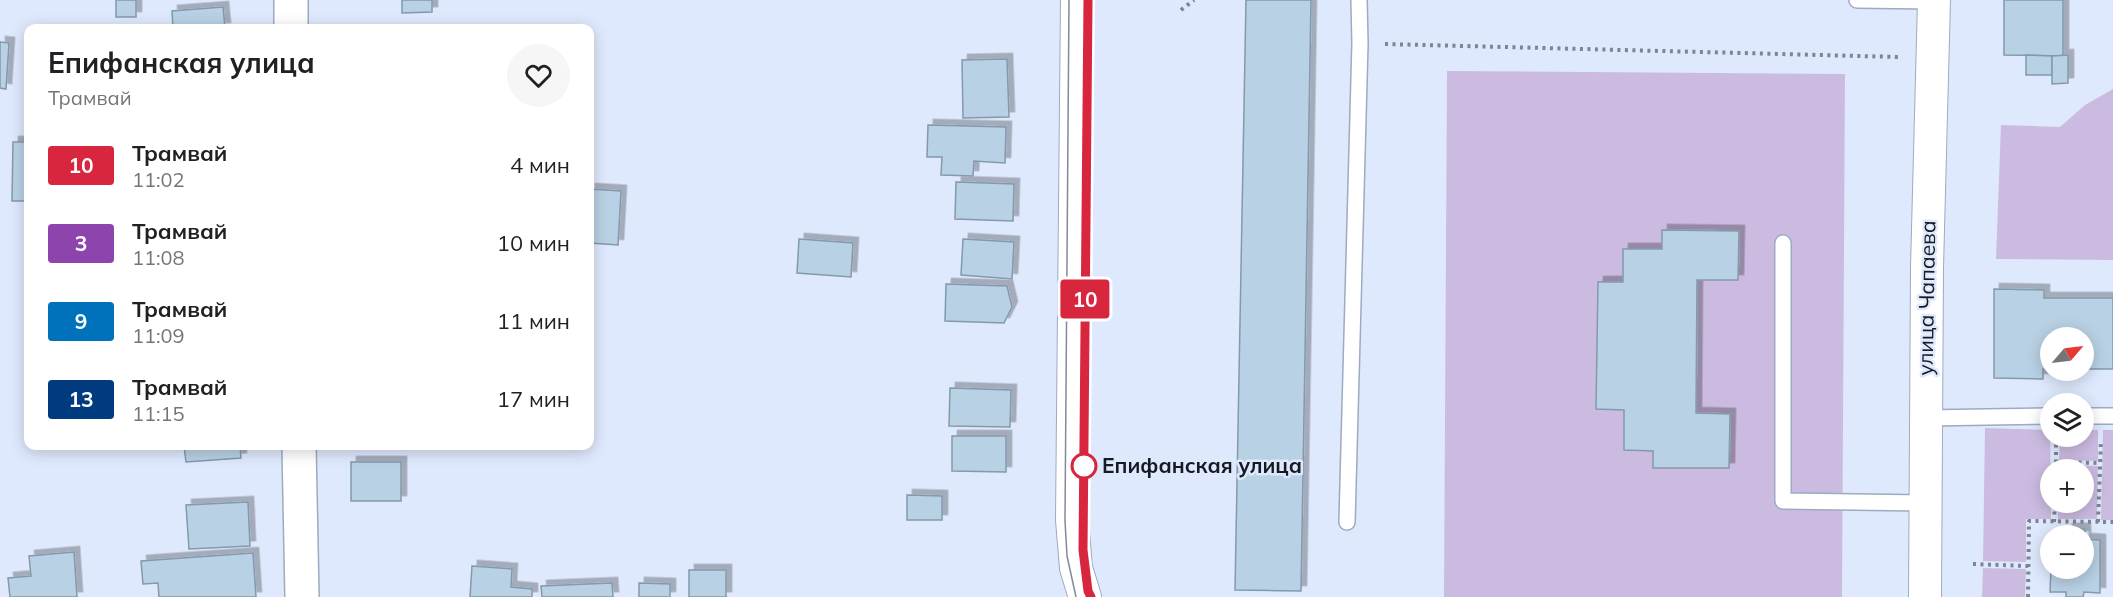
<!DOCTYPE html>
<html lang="ru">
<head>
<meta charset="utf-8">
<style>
  :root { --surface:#fff; --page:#f6f6f6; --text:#202124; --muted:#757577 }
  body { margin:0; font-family:Mulish,sans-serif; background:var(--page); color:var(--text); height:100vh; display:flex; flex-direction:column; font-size:22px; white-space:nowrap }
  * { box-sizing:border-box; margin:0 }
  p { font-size:20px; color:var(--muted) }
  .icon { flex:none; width:33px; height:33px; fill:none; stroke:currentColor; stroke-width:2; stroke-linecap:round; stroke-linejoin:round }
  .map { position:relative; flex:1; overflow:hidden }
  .panel { position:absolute; left:24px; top:24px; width:570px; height:426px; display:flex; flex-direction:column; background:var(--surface); border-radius:12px; box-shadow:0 3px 15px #0003 }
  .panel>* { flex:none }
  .badge { padding:0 12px; border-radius:4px; font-size:21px; line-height:39px }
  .needle { width:39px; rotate:62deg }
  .tools { position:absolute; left:2040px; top:327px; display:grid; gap:12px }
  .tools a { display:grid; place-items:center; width:54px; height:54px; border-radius:50%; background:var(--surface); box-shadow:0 3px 15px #0003; font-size:30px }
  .map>.badge { position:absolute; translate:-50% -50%; box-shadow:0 0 0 3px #fff }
  .round { display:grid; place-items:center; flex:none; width:63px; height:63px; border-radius:32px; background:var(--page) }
  .head { display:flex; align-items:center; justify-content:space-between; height:102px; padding:0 24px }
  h1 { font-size:28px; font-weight:700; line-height:45px }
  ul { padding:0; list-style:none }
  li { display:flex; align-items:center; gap:18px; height:78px; padding:0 24px }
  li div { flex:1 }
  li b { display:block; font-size:22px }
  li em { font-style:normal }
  li .badge { min-width:66px; font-weight:700; text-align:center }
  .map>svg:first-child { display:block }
  .green { fill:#ccbbe1; fill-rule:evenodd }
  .building { fill:#b9d1e4; stroke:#8399ac; stroke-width:1.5; filter:url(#shadow) }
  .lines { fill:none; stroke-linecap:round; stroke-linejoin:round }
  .lane-casing { stroke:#9eaac1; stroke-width:18 }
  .street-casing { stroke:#9eaac1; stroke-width:34 }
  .secondary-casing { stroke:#9eaac1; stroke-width:36 }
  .path { stroke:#7d8492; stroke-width:4; stroke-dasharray:3 4.5; stroke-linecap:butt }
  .lane { stroke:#fff; stroke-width:15 }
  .street { stroke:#fff; stroke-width:32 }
  .secondary { stroke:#fff; stroke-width:33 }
  .tram { stroke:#828998; stroke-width:1.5 }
  .line-casing { stroke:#fff; stroke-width:14 }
  .line { stroke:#d7263d; stroke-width:9 }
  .stop-dot { fill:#fff; stroke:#d7263d; stroke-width:3 }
  .labels { text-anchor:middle; stroke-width:5; stroke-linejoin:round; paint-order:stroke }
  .street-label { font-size:21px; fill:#161a23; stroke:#dfe9fd }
  .stop-label { font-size:21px; font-weight:bold; fill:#161a23; stroke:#dfe9fd; text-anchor:start }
</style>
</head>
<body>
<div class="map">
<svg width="2113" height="597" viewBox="0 0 2113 597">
  <defs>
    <filter id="shadow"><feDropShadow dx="5.5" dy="-5.5" stdDeviation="0" flood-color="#0004"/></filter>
  </defs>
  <rect width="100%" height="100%" fill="#dfe9fd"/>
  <g class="green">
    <path d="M1447,71L1845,74L1842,597H1444ZM1662,230L1739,231L1738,280H1697L1696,413L1730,414L1729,468H1654L1653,451L1624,450V410L1596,409L1598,282H1623V249H1662Z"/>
    <polygon points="2113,89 2113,260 1996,259 2001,125 2060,127 2085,105"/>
    <polygon points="1985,428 2050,430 2051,519 2026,519 2026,562 1983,561"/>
    <polygon points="2084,430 2098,430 2098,461 2059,460 2060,437 2084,436"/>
    <polygon points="2103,430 2113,430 2113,520 2101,520"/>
    <polygon points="2059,465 2098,466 2097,519 2058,519 2058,503 2084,502 2084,470 2059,469"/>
    <polygon points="1983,568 2026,569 2025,597 1982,597"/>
  </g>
  <g class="building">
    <rect x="116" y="0" width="20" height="17"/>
    <polygon points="402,0 432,0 432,12 402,13"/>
    <polygon points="1246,0 1311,0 1301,591 1235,590"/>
    <polygon points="2004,0 2063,0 2063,56 2004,55"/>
    <polygon points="223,7 225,28 173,28 172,11"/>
    <polygon points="0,42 9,43 6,89 0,88"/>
    <polygon points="2026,55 2052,56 2052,75 2026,75"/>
    <polygon points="2068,55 2068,83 2052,84 2052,56"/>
    <polygon points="1007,59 1009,117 963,118 962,60"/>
    <polygon points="928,125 1006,127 1005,163 974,161 973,176 941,175 942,157 927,157"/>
    <polygon points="13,142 28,142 28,201 12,201"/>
    <polygon points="956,182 1014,184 1013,221 955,219"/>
    <polygon points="590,189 621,191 618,245 590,243"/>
    <polygon points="1662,230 1739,231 1738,280 1697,280 1696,413 1730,414 1729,468 1653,468 1653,451 1624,450 1624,410 1596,409 1598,282 1623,282 1623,249 1662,249"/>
    <polygon points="799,239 853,243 851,277 797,273"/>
    <polygon points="963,239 1014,242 1012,279 961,275"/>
    <polygon points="946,284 1007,286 1012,307 1004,323 945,321"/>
    <polygon points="1994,289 2044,290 2044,298 2113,298 2113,369 2084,369 2084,338 2050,338 2050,369 2043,369 2043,379 1994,378"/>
    <polygon points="950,388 1011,390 1010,427 949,426"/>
    <polygon points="952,436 1006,436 1006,472 952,471"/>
    <polygon points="184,446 240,446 241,458 186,462"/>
    <rect x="351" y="462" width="50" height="39"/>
    <polygon points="907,495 942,496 942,520 907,520"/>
    <polygon points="248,502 250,546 189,549 186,505"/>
    <polygon points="2067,529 2085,529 2085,539 2100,540 2100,593 2084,592 2083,597 2066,597 2066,592 2050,592 2051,568 2084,568 2084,536 2067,536"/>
    <polygon points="74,552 77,597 10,597 8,578 31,576 29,556"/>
    <polygon points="253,553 256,597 159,597 158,583 143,584 141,561"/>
    <polygon points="472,566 512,569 511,587 532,589 532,597 470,597"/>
    <polygon points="689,570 726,570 726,597 727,597 689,597"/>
    <polygon points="612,583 613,597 542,597 541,586"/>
    <polygon points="639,583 670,584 670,597 639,597"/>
  </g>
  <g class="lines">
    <g class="lane-casing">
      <g id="lane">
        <polyline points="1857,0 1934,1"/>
        <polyline points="1783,243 1783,501 1925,503"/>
        <polyline points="2084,416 2113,416"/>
        <polyline points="1925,418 2050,416"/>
        <polyline points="1347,522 1360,43 1359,0"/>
      </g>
    </g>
    <g class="street-casing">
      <g id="street">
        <polyline points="1077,0 1072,520 1076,568 1085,597"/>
        <polyline points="1925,597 1927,268 1934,0"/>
      </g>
    </g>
    <g class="secondary-casing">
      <g id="secondary">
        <polyline points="291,0 291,28"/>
        <polyline points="299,446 302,597"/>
      </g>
    </g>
    <g class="path">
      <polyline points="1181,10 1194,0"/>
      <polyline points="1385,44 1899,57"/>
      <polyline points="2056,462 2100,463"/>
      <polyline points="2056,470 2056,440"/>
      <polyline points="2054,522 2055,502"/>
      <polyline points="2098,522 2101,440"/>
      <polyline points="1973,564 2028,566"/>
      <polyline points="2028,597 2029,521 2113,522"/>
    </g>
    <use href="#lane" class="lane"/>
    <use href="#street" class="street"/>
    <use href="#secondary" class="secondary"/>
    <g class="tram">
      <polyline points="1069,0 1065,521 1067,556 1076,597"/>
      <polyline points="1088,0 1083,550 1088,591 1092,597"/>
    </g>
  </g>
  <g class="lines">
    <g class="line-casing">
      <polyline id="line" points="1088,0 1083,550 1088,591 1091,597"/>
    </g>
    <use href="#line" class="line"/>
  </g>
  <circle class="stop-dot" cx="1084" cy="466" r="12"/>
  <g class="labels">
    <g class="street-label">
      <text transform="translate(1927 298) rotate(-89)" y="7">улица Чапаева</text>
    </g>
    <g class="stop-label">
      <text x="1102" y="473">Епифанская улица</text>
    </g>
  </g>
</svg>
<div class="tools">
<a><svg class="needle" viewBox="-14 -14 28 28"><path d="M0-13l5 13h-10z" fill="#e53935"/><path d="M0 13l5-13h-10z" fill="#757577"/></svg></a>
<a><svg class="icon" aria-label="layers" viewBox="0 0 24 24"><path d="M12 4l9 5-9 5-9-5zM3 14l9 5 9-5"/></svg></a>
<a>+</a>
<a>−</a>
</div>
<b class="badge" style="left:1085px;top:299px;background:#d7263d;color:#fff">10</b>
<section class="panel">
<div class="head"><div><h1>Епифанская улица</h1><p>Трамвай</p></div><a class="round"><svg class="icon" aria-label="heart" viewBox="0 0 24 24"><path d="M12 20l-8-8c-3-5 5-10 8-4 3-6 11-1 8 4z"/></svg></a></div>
<ul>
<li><span class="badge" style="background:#d7263d;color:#fff">10</span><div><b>Трамвай</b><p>11:02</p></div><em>4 мин</em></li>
<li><span class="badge" style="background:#8e44ad;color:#fff">3</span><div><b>Трамвай</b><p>11:08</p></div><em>10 мин</em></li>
<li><span class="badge" style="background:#0072bc;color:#fff">9</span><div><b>Трамвай</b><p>11:09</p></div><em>11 мин</em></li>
<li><span class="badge" style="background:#003b80;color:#fff">13</span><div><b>Трамвай</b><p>11:15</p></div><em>17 мин</em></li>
</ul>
</section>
</div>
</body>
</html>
